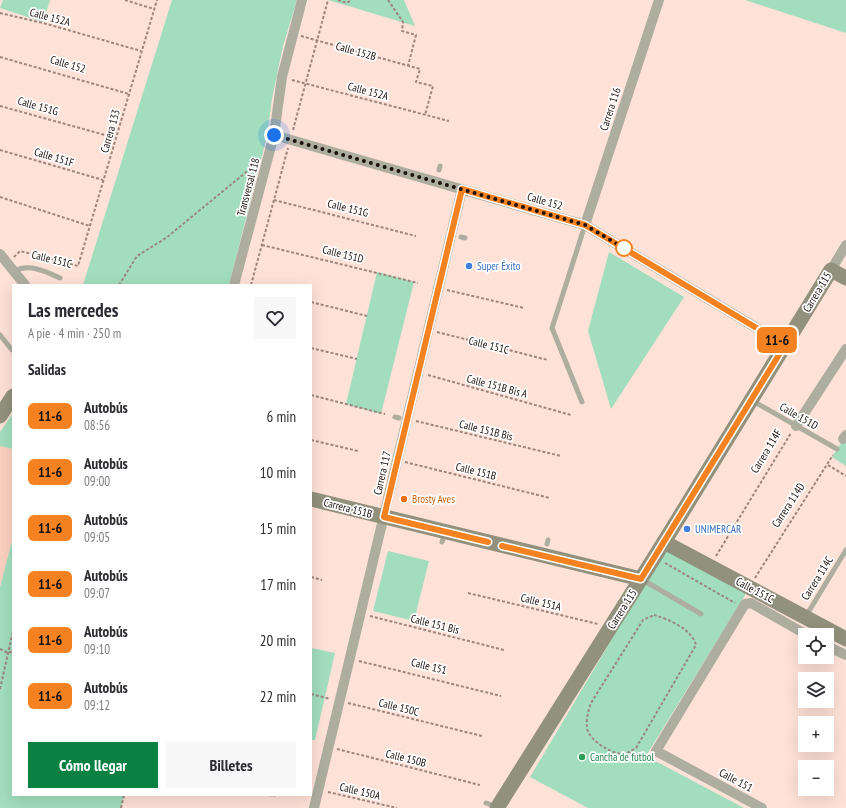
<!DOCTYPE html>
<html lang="es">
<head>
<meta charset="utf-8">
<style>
  :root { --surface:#fff; --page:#f7f7f7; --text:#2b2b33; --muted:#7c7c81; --accent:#0b8043 }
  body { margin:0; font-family:"PT Sans Narrow",sans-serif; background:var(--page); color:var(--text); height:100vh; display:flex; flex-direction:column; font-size:15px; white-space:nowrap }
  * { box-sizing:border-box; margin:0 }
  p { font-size:13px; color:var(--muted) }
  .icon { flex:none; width:22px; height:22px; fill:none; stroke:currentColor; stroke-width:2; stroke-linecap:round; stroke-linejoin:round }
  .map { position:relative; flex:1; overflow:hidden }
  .details { position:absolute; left:12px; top:284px; width:300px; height:512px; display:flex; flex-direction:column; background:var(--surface); border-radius:0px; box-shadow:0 4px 16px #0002 }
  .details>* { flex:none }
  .badge { padding:0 8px; border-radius:6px; font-size:14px; line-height:26px }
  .controls { position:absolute; left:798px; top:628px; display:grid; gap:8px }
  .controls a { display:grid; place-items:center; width:36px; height:36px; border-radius:0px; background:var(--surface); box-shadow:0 4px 16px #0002; font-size:20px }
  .you { position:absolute; width:20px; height:20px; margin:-10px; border:3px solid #fff; border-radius:50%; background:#1a73e8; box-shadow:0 0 0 6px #1a73e833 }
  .map>.badge { position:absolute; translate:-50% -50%; box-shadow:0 0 0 2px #fff }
  h2 { padding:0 16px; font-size:15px; line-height:36px }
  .round { display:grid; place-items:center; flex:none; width:42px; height:42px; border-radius:0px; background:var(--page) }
  .summary { display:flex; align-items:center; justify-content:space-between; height:68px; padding:0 16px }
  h1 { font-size:19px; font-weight:700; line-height:30px }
  .primary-button { display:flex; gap:8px; margin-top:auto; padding:8px 16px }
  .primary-button a { flex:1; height:46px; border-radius:0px; background:var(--accent); color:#fff; font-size:16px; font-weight:700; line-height:46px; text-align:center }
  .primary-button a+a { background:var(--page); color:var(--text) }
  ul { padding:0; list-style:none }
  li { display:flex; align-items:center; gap:12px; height:56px; padding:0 16px }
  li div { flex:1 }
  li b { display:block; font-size:15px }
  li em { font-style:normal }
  li .badge { min-width:44px; font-weight:700; text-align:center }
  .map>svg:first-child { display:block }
  .built { fill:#fcd1c1 }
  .green { fill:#a2debe }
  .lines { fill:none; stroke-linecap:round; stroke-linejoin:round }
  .path { stroke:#9c877f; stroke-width:2; stroke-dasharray:3 2; stroke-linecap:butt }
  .lane { stroke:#adaea0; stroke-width:5 }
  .street { stroke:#adaea0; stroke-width:10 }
  .secondary { stroke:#91917d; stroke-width:15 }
  .line-casing { stroke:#fff; stroke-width:9 }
  .line { stroke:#f58220; stroke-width:6 }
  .walk { stroke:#1c110c; stroke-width:4; stroke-dasharray:0 7.2 }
  .stop-dot { fill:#fff; stroke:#f58220; stroke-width:2 }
  .shop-dot { fill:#3f7fe0; stroke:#fff; stroke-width:1.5 }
  .food-dot { fill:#e8710a; stroke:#fff; stroke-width:1.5 }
  .leisure-dot { fill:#2e9e5b; stroke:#fff; stroke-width:1.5 }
  .labels { text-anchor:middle; stroke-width:3.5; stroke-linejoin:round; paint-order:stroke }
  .street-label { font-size:11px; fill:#1c110c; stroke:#fff }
  .shop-label { font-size:11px; fill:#366cbe; stroke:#fff; text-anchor:start }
  .food-label { font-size:11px; fill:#c56008; stroke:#fff; text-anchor:start }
  .leisure-label { font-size:11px; fill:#27864d; stroke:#fff; text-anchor:start }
</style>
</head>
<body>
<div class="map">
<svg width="846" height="808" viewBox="0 0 846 808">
  <rect width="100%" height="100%" fill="#fee1d7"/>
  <polygon class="built" points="0,446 13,449 13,537 0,587"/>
  <g class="green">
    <polygon points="3,0 50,0 43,22 0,8"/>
    <polygon points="172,0 297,0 283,46 272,99 267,136 229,285 83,285"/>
    <polygon points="328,0 404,0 415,26"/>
    <polygon points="745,0 846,0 846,33"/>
    <polygon points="609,252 684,297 611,409 588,331"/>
    <polygon points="377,272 414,282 381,414 346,404"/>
    <polygon points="13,413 13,449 0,446 0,432"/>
    <polygon points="846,435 846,466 832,457"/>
    <polygon points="13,537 13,795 124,795 121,808 0,808 0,587"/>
    <polygon points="666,548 747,592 646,756 744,808 588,808 530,777"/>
    <polygon points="388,551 429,561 414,621 373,611"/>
    <polygon points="311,648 335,653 315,740 311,740"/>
  </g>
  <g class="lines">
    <g class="path">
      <polyline points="125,0 154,9"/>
      <polyline points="338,0 347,3 351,0"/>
      <polyline points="388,0 403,22 402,31 416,35 408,66"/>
      <polyline points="0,13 47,24 141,51"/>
      <polyline points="301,36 420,69 416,82 433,86 425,115"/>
      <polyline points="0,57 129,94"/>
      <polyline points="292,80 449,121"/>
      <polyline points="0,106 116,138"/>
      <polyline points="293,130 328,0"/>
      <polyline points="0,150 103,180"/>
      <polyline points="0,197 90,226"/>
      <polyline points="274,200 416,236"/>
      <polyline points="262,245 418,283"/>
      <polyline points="14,257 20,251 78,266 157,0"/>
      <polyline points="119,285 137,256 166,238 256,164"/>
      <polyline points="251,285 288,148"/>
      <polyline points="447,290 524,308"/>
      <polyline points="311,302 367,316"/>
      <polyline points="437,332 548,360"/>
      <polyline points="311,348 357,359"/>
      <polyline points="428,375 571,415"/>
      <polyline points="311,395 385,414"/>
      <polyline points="416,421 561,456"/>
      <polyline points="311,440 358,451"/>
      <polyline points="405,462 550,498"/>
      <polyline points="828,465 846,476"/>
      <polyline points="716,556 791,433"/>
      <polyline points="665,563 735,603"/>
      <polyline points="311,577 322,580"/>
      <polyline points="755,578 833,455"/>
      <polyline points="468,593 598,624"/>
      <path d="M654,615C668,619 692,629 696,645L636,748C631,751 627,754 621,754C610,753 589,740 587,728C586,720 588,711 591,703L643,620Z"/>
      <polyline points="370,616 504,650"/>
      <polyline points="0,649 8,653 13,651"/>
      <polyline points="359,661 501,696"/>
      <polyline points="0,689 13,631"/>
      <polyline points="311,694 330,699"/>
      <polyline points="348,703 482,736"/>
      <polyline points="337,749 480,785"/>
      <path d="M630,753C636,755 643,760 649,755"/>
      <polyline points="328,792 397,808"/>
      <polyline points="269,795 275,796"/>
      <polyline points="121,808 124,795"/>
    </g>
    <g class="lane">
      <polyline points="439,170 440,166"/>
      <polyline points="461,237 465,238"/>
      <path d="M15,271C29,263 47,272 60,278"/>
      <polyline points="0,335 12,350"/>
      <polyline points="753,401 837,449"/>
      <polyline points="582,402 552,328 585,225"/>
      <polyline points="395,417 399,418"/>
      <polyline points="442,542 443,539"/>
      <polyline points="547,544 548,540"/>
      <polyline points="643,580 701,614"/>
      <polyline points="806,616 846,550"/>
      <polyline points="486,803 489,804"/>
    </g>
    <g class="street">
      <polyline points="274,135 585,225 785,345"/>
      <polyline points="585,225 659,0"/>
      <polyline points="0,254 25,285"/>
      <polyline points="831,270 846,245"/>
      <polyline points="234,285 274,135 282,77 302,0"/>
      <polyline points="796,426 846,349"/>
      <polyline points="843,439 846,435"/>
      <polyline points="827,646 846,655"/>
      <polyline points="314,808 462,189"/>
      <polyline points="762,808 656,751 745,604 751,603 807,635"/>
    </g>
    <g class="secondary">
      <polyline points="0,416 13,396"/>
      <polyline points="311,499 641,579"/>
      <polyline points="664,542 846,639"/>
      <polyline points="497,808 664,542 831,270 846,278"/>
    </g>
  </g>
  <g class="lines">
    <g class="line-casing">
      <polyline id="line" points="488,542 384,517 462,189 585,225 785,345 641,579 502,546"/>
    </g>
    <use href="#line" class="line"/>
    <polyline class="walk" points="274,135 585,225 624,248"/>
  </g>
  <circle class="stop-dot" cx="624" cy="248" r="8"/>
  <g class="shop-dot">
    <circle cx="469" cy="266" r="4"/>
    <circle cx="687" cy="529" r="4"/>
  </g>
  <circle class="food-dot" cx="404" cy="499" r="4"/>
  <circle class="leisure-dot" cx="582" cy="757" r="4"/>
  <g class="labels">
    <g class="street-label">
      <text transform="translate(50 17) rotate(15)" y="4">Calle 152A</text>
      <text transform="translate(356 51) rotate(16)" y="4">Calle 152B</text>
      <text transform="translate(68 64) rotate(16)" y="4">Calle 152</text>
      <text transform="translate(368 91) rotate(15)" y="4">Calle 152A</text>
      <text transform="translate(38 106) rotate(16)" y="4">Calle 151G</text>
      <text transform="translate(610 109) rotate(-72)" y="4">Carrera 116</text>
      <text transform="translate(110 131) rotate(-74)" y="4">Carrera 133</text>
      <text transform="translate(54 157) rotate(17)" y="4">Calle 151F</text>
      <text transform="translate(248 187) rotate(-75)" y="4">Transversal 118</text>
      <text transform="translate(545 201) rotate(16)" y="4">Calle 152</text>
      <text transform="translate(348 208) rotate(14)" y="4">Calle 151G</text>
      <text transform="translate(343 254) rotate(14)" y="4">Calle 151D</text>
      <text transform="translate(52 259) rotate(14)" y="4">Calle 151C</text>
      <text transform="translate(817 292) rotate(-59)" y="4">Carrera 115</text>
      <text transform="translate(489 345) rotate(14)" y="4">Calle 151C</text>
      <text transform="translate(497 386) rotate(15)" y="4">Calle 151B Bis A</text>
      <text transform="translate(799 416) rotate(30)" y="4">Calle 151D</text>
      <text transform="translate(486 430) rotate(14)" y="4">Calle 151B Bis</text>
      <text transform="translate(766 451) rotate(-59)" y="4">Carrera 114F</text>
      <text transform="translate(476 471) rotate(14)" y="4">Calle 151B</text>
      <text transform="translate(382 473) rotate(-77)" y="4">Carrera 117</text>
      <text transform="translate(788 505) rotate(-57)" y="4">Carrera 114D</text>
      <text transform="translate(348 508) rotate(14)" y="4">Carrera 151B</text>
      <text transform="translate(817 578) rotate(-58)" y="4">Carrera 114C</text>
      <text transform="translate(755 590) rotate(28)" y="4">Calle 151C</text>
      <text transform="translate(541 602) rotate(14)" y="4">Calle 151A</text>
      <text transform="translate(622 609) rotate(-58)" y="4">Carrera 115</text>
      <text transform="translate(435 624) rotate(14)" y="4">Calle 151 Bis</text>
      <text transform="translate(429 666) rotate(14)" y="4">Calle 151</text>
      <text transform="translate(399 707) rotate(14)" y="4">Calle 150C</text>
      <text transform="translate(406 758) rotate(14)" y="4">Calle 150B</text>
      <text transform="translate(736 780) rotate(28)" y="4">Calle 151</text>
      <text transform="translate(360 791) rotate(13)" y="4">Calle 150A</text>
    </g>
    <g class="shop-label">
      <text x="477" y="270">Super Éxito</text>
      <text x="695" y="533">UNIMERCAR</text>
    </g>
    <g class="food-label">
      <text x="412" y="503">Brosty Aves</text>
    </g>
    <g class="leisure-label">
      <text x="590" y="761">Cancha de futbol</text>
    </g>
  </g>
</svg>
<div class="controls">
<a><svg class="icon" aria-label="locate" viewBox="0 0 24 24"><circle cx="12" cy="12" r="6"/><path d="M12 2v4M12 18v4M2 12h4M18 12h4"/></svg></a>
<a><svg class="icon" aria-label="layers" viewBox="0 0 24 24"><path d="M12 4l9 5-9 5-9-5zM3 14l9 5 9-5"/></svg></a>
<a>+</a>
<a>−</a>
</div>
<div class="you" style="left:274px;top:135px"></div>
<b class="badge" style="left:777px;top:340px;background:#f58220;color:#111">11-6</b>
<section class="details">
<div class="summary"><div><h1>Las mercedes</h1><p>A pie · 4 min · 250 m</p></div><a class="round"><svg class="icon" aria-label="heart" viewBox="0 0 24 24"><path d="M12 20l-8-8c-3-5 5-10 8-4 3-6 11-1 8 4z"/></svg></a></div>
<h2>Salidas</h2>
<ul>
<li><span class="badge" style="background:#f58220;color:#111">11-6</span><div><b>Autobús</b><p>08:56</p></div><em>6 min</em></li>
<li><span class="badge" style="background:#f58220;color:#111">11-6</span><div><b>Autobús</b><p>09:00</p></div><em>10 min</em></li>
<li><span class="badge" style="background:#f58220;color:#111">11-6</span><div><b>Autobús</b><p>09:05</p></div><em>15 min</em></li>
<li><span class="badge" style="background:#f58220;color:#111">11-6</span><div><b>Autobús</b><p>09:07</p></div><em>17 min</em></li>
<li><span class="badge" style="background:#f58220;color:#111">11-6</span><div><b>Autobús</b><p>09:10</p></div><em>20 min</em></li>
<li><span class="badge" style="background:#f58220;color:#111">11-6</span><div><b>Autobús</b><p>09:12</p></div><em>22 min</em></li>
</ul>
<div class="primary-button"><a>Cómo llegar</a><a>Billetes</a></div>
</section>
</div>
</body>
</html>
